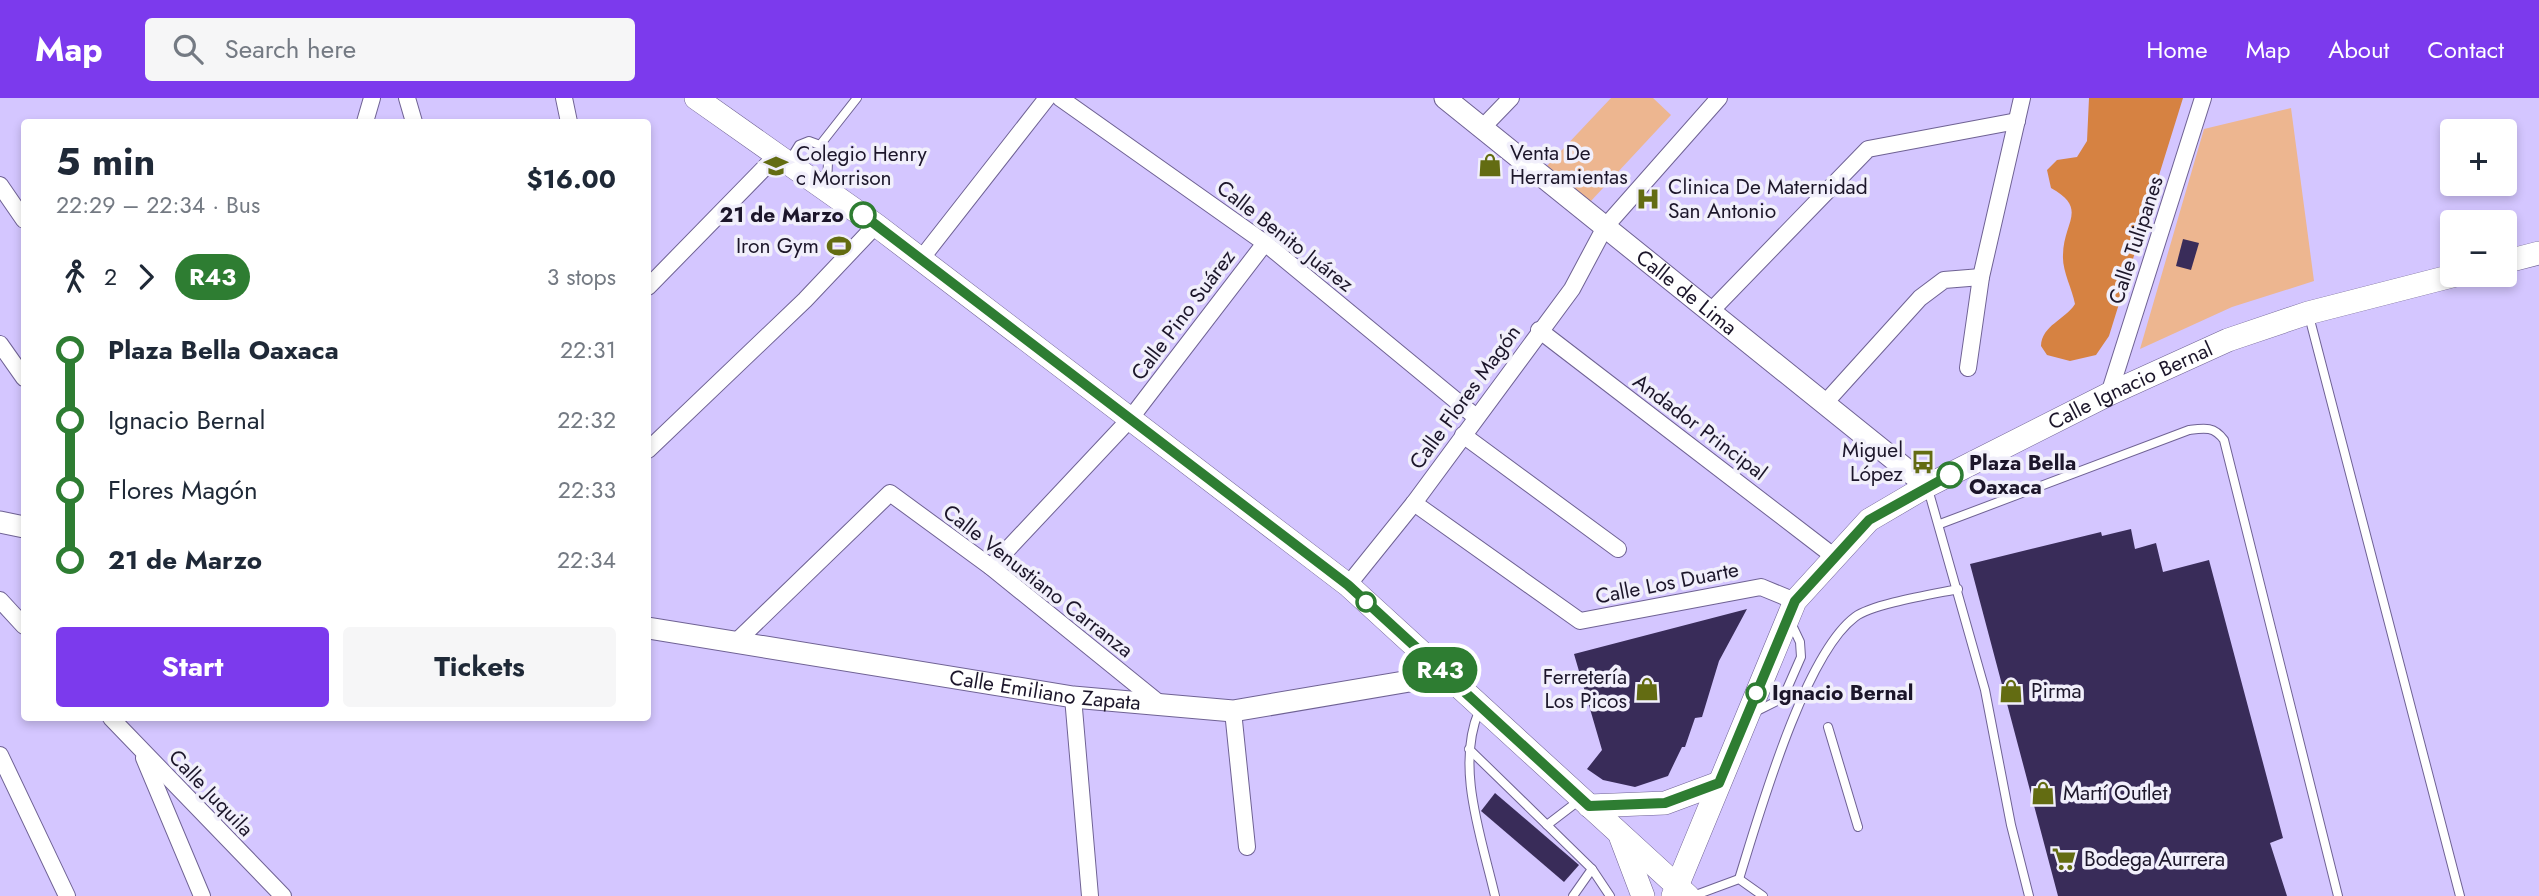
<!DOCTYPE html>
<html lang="en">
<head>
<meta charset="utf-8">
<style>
  :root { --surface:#fff; --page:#f6f6f7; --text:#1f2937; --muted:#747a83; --accent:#7c3aed }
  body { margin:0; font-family:Jost,sans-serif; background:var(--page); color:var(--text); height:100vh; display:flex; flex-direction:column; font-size:26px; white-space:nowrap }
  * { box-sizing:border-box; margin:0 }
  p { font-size:23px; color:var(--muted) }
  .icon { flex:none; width:38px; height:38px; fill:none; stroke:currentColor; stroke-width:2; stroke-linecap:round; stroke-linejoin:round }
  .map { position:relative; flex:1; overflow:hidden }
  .side { position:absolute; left:21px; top:21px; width:630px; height:602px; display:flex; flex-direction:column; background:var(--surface); border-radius:7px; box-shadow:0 4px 10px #0003 }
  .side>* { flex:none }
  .badge { padding:0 14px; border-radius:23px; font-size:24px; line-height:46px }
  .buttons { position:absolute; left:2440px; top:21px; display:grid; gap:14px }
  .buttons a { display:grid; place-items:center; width:77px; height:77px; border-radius:7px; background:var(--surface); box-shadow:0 4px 10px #0003; font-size:35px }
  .map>.badge { position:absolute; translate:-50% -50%; box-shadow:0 0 0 4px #fff }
  .legs { display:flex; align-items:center; gap:10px; height:77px; padding:0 35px; font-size:23px }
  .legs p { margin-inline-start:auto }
  .head { display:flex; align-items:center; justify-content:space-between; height:119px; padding:0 35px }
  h1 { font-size:38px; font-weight:700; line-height:52px }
  .cta { display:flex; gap:14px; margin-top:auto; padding:14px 35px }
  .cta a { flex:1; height:80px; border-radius:7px; background:var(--accent); color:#fff; font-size:28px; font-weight:700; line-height:80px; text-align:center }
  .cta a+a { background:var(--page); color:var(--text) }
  ul { padding:0 35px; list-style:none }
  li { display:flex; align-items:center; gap:24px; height:70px; font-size:26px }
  li i { display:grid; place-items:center; width:10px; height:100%; margin:0 9px; background:currentColor }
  li i::after { content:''; width:18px; height:18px; margin:-9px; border:5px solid; border-radius:50%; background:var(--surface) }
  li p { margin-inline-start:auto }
  li:first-child i { background:linear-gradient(#0000 50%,currentColor 0) }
  li:last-child i { background:linear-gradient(currentColor 50%,#0000 0) }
  header { display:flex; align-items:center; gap:42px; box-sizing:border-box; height:98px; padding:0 35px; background:var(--accent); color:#fff }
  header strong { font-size:33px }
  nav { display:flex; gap:38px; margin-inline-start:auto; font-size:24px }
  .search { width:490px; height:63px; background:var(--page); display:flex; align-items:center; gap:18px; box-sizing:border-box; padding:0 24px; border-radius:7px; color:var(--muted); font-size:26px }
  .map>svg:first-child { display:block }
  .green { fill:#edb690 }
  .forest { fill:#d68242 }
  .building { fill:#392c59 }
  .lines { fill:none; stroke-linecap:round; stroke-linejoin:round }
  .service-casing { stroke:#6f6294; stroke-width:10 }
  .minor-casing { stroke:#6f6294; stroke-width:18 }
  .tertiary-casing { stroke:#6f6294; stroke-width:23 }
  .secondary-casing { stroke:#6f6294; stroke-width:24 }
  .service { stroke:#fff; stroke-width:8 }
  .minor { stroke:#fff; stroke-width:16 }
  .tertiary { stroke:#fff; stroke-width:21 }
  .secondary { stroke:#fff; stroke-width:23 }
  .line-1-casing { stroke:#fff; stroke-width:16 }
  .line-1 { stroke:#2e7d32; stroke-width:10 }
  .stop-1-dot { fill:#fff; stroke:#2e7d32; stroke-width:3.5 }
  .labels { text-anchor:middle; stroke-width:7; stroke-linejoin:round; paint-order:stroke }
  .poi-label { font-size:21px; fill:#1c162a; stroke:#f1effb; text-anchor:start }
  .stop-label { font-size:21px; font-weight:bold; fill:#1c162a; stroke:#f1effb; text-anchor:start }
  .street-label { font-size:21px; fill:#1c162a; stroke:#f1effb }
</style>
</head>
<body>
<header>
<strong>Map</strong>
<div class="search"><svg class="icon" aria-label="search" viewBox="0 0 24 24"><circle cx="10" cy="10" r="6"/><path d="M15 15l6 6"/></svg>Search here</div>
<nav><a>Home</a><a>Map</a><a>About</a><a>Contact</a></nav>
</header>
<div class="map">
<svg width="2539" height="798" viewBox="0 0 2539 798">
  <rect width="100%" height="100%" fill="#d4c6ff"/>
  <g class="green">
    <polygon points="1611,0 1653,0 1671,17 1590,104 1546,69"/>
    <polygon points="2291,10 2314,183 2232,209 2140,251 2204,31"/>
  </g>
  <path class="forest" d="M2089,0H2183L2109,238L2096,257L2070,263L2047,257L2041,248C2042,227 2065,222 2075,206C2072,190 2062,173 2063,157C2063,124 2089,111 2051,90L2047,72L2057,62L2077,59L2087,43Z"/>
  <g class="building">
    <polygon points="2183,141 2199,145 2191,172 2176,168"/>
    <polygon points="2131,431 2135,451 2156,445 2163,474 2209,462 2283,740 2270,745 2287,798 2058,798 1970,466 2101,434 2102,438"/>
    <polygon points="1747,511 1719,563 1702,619 1695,620 1685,649 1682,649 1668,678 1635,689 1603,682 1587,671 1602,652 1574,556"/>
    <polygon points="1495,695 1579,767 1564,784 1481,713"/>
  </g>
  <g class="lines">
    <g class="service-casing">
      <g id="service">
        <polyline points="820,47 857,0"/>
        <polyline points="789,63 799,47 809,43 820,47 828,64 827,88"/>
        <polyline points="2309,218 2460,798"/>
        <polyline points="1928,391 1985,592 2011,727 2029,798"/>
        <path d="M1940,426L2189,332C2204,330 2214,328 2224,342L2338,798"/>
        <path d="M1479,613C1455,669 1482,741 1495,798"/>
        <polyline points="1755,614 1783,600 1801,559 1800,544 1791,525"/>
        <polyline points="1828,629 1858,729"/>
        <polyline points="1469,651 1547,727"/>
        <polyline points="1592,771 1610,798"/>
        <path d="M1739,781C1759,717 1804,557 1855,519C1872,506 1934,496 1958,491"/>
        <polyline points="1573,798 1592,771 1547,727 1581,701"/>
        <polyline points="1693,798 1739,781 1763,798"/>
      </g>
    </g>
    <g class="minor-casing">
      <g id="minor">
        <polyline points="407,0 414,24"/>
        <polyline points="564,0 569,24"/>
        <polyline points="1060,0 1265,145 1476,319"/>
        <polyline points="365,24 372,0"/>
        <polyline points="1482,30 1511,0"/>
        <polyline points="0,87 24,122"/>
        <polyline points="921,161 1047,0"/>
        <polyline points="648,189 777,57"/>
        <polyline points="1709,215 1868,51 2017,23"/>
        <polyline points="1539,232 1836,460"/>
        <polyline points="0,246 24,280"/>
        <polyline points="1968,270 1981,179 2022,0"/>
        <polyline points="2109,296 2203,0"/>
        <polyline points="1825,305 1920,200 1944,182 1981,179"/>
        <polyline points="1463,337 1618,451"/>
        <polyline points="648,352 805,202 876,127"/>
        <polyline points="1414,405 1580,523 1761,489 1795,503"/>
        <polyline points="991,469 1130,321 1265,145"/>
        <polyline points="1348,487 1414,405 1572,191 1605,129 1719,0"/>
        <polyline points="0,502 24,528"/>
        <polyline points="737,543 890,395 991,469 1159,605"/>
        <polyline points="1073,599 1090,798"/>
        <polyline points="1233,613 1247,749"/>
        <polyline points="111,620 283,798"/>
        <polyline points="0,657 67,798"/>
        <polyline points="144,660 202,798"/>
      </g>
    </g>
    <g class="tertiary-casing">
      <g id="tertiary">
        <path id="s1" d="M1445,0L1927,388"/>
        <polyline points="0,424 24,429"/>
        <path id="s2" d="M648,530L1073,599L1233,613L1445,577"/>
      </g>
    </g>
    <g class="secondary-casing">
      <g id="secondary">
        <polyline points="696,0 876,127 1348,487 1688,798"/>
        <polyline points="2504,164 2539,155"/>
        <polyline points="1589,708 1665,705 1719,685"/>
        <polyline points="1621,740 1643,798"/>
        <path id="s3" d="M1673,798L1795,503L1869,422L1927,388L2109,296L2228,242L2308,215L2456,177"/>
      </g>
    </g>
    <use href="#service" class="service"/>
    <use href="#minor" class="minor"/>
    <use href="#tertiary" class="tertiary"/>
    <use href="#secondary" class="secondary"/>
  </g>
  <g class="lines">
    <g class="line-1-casing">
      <polyline id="line-1" points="863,117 1348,487 1589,708 1665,705 1719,685 1795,503 1869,422 1950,377"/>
    </g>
    <use href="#line-1" class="line-1"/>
  </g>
  <defs>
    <g id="shop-bare" transform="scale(1.89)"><path d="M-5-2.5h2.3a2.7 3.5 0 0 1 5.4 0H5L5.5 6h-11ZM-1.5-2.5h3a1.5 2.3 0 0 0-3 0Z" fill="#636c12" stroke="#f1effb" stroke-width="2.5" paint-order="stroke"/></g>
    <g id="school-bare" transform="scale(1.89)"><path d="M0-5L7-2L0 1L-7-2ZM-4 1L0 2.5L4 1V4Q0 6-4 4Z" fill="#636c12" stroke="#f1effb" stroke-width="2.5" paint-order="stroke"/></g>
    <g id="hospital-bare" transform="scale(1.89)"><path d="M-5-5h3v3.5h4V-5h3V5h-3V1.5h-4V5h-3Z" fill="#636c12" stroke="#f1effb" stroke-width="2.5" paint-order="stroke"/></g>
    <g id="stadium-bare" transform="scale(1.89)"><path d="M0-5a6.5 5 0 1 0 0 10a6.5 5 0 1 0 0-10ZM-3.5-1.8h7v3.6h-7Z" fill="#636c12" stroke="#f1effb" stroke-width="2.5" paint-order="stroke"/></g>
    <g id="bus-bare" transform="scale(1.89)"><path d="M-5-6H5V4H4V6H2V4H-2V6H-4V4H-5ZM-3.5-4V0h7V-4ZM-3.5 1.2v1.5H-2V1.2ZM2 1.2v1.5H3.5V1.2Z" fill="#636c12" stroke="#f1effb" stroke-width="2.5" paint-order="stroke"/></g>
    <g id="supermarket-bare" transform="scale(1.89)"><path d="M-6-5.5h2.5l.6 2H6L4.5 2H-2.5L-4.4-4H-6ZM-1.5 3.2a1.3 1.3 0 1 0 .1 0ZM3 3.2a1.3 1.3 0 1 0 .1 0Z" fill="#636c12" stroke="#f1effb" stroke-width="2.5" paint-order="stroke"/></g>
  </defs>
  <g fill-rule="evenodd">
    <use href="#shop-bare" x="1490" y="67"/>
    <use href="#school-bare" x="776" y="68"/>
    <use href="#hospital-bare" x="1648" y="101"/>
    <use href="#stadium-bare" x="839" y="148"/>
    <use href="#bus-bare" x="1923" y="364"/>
    <use href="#shop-bare" x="1647" y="591"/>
    <use href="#shop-bare" x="2011" y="593"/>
    <use href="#shop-bare" x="2043" y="695"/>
    <use href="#supermarket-bare" x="2064" y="761"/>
  </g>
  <g class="stop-1-dot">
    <circle cx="863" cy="117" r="12"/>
    <circle cx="1950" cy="377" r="12"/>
    <circle cx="1366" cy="504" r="9"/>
    <circle cx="1756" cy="595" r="9"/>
  </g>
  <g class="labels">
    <g class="poi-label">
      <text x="1510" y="62">Venta De<tspan x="1510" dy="24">Herramientas</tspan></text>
      <text x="796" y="63">Colegio Henry<tspan x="796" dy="24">c Morrison</tspan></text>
      <text x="1668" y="96">Clinica De Maternidad<tspan x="1668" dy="24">San Antonio</tspan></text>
      <text x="819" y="155" text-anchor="end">Iron Gym</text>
      <text x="1903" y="359" text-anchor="end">Miguel<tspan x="1903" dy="24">López</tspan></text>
      <text x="1627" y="586" text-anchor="end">Ferretería<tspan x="1627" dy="24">Los Picos</tspan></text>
      <text x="2031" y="600">Pirma</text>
      <text x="2063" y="702">Martí Outlet</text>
      <text x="2084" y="768">Bodega Aurrera</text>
    </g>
    <g class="stop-label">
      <text x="844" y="124" text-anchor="end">21 de Marzo</text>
      <text x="1969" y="372">Plaza Bella<tspan x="1969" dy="24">Oaxaca</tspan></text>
      <text x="1772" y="602">Ignacio Bernal</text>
    </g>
    <g class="street-label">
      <text transform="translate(1285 138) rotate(38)" y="7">Calle Benito Juárez</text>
      <text transform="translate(2136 142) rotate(-72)" y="7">Calle Tulipanes</text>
      <text dy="7" stroke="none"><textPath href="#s1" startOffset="310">Calle de Lima</textPath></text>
      <text transform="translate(1183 217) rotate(-53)" y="7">Calle Pino Suárez</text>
      <text dy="7" stroke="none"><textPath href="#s3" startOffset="723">Calle Ignacio Bernal</textPath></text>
      <text transform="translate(1465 299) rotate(-54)" y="7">Calle Flores Magón</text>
      <text transform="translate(1700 329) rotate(37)" y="7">Andador Principal</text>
      <text transform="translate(1038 483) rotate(38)" y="7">Calle Venustiano Carranza</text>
      <text transform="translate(1667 485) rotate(-11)" y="7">Calle Los Duarte</text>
      <text dy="7" stroke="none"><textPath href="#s2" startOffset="402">Calle Emiliano Zapata</textPath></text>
      <text transform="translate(211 695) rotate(46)" y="7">Calle Juquila</text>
    </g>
  </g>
</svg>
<div class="buttons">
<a>+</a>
<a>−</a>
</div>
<b class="badge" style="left:1440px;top:572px;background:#2e7d32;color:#fff">R43</b>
<section class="side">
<div class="head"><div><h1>5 min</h1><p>22:29 – 22:34 · Bus</p></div><b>$16.00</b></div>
<div class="legs"><svg class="icon" aria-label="walk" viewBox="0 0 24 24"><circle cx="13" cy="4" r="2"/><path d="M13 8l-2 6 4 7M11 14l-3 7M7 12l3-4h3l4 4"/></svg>2<svg class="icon" aria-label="forward" viewBox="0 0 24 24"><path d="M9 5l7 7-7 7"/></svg><b class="badge" style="background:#2e7d32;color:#fff">R43</b><p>3 stops</p></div>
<ul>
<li><i style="color:#2e7d32"></i><b>Plaza Bella Oaxaca</b><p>22:31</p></li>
<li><i style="color:#2e7d32"></i><span>Ignacio Bernal</span><p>22:32</p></li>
<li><i style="color:#2e7d32"></i><span>Flores Magón</span><p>22:33</p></li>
<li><i style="color:#2e7d32"></i><b>21 de Marzo</b><p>22:34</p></li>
</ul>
<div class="cta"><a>Start</a><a>Tickets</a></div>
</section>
</div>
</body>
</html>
